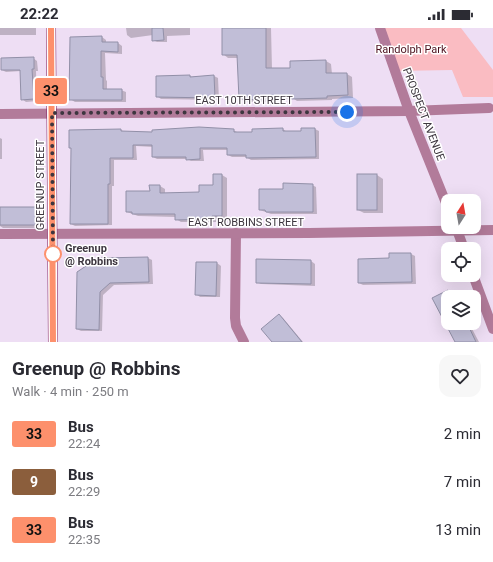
<!DOCTYPE html>
<html lang="en">
<head>
<meta charset="utf-8">
<style>
  :root { --surface:#fff; --page:#f7f7f7; --text:#2b2b33; --muted:#7c7c81 }
  body { margin:0; font-family:Roboto,sans-serif; background:var(--page); color:var(--text); height:100vh; display:flex; flex-direction:column; font-size:15px; white-space:nowrap }
  * { box-sizing:border-box; margin:0 }
  p { font-size:13px; color:var(--muted) }
  .icon { flex:none; width:22px; height:22px; fill:none; stroke:currentColor; stroke-width:2; stroke-linecap:round; stroke-linejoin:round }
  .map { position:relative; height:314px; overflow:hidden }
  .details { display:flex; flex-direction:column; background:var(--surface); flex:1 }
  .details>* { flex:none }
  .badge { padding:0 8px; border-radius:3px; font-size:14px; line-height:26px }
  .needle { width:26px; rotate:11deg }
  .controls { position:absolute; left:441px; top:166px; display:grid; gap:8px }
  .controls a { display:grid; place-items:center; width:40px; height:40px; border-radius:8px; background:var(--surface); box-shadow:0 4px 16px #0002; font-size:20px }
  .you { position:absolute; width:20px; height:20px; margin:-10px; border:3px solid #fff; border-radius:50%; background:#1a73e8; box-shadow:0 0 0 6px #1a73e833 }
  .map>.badge { position:absolute; translate:-50% -50%; box-shadow:0 0 0 2px #fff }
  .round { display:grid; place-items:center; flex:none; width:42px; height:42px; border-radius:12px; background:var(--page) }
  .overview { display:flex; align-items:center; justify-content:space-between; height:68px; padding:0 12px }
  h1 { font-size:19px; font-weight:700; line-height:30px }
  ul { padding:0; list-style:none }
  li { display:flex; align-items:center; gap:12px; height:48px; padding:0 12px }
  li div { flex:1 }
  li b { display:block; font-size:15px }
  li em { font-style:normal }
  li .badge { min-width:44px; font-weight:700; text-align:center }
  .status { display:flex; justify-content:space-between; align-items:center; height:28px; padding:0 20px; background:var(--surface); direction:ltr }
  .status svg { height:11px; fill:currentColor }
  .map>svg:first-child { display:block }
  .green { fill:#fabcc2 }
  .shadow { fill:#0003 }
  .building { fill:#c1bed7; stroke:#9290a8 }
  .lines { fill:none; stroke-linecap:round; stroke-linejoin:round }
  .minor { stroke:#b27b9a; stroke-width:10 }
  .major { stroke:#7e175c; stroke-width:10 }
  .line-casing { stroke:#fff; stroke-width:9 }
  .line { stroke:#fd906c; stroke-width:6 }
  .walk { stroke:#3d363f; stroke-width:4; stroke-dasharray:0 7.2 }
  .stop-dot { fill:#fff; stroke:#fd906c; stroke-width:2 }
  .labels { text-anchor:middle; stroke-width:3; stroke-linejoin:round; paint-order:stroke }
  .park-label { font-size:11px; fill:#4d111e; stroke:#fff }
  .street-label { font-size:11px; fill:#3d363f; stroke:#fff }
  .stop-label { font-size:11px; font-weight:bold; fill:#3d363f; stroke:#fff; text-anchor:start }
</style>
</head>
<body>
<div class="status"><b>22:22</b><svg viewBox="0 0 49 12"><path d="M0 12V9h3v3zM5 12V6h3v6zM10 12V3h3v9zM15 12V0h3v12zM26 1h20v11H26zM47 4h2v5h-2z"/></svg></div>
<div class="map">
<svg width="493" height="314" viewBox="0 0 493 314">
  <rect width="100%" height="100%" fill="#eedef4"/>
  <polygon class="green" points="380,0 461,0 493,42 493,69 463,69 452,42 395,43"/>
  <g class="shadow">
    <rect x="0" y="0" width="36" height="7"/>
    <polygon points="126,0 190,0 190,7 167,8 167,14 157,14 153,12 153,7 131,10 127,7"/>
    <polygon points="223,0 271,0 272,41 291,41 326,33 331,36 332,46 347,46 352,49 353,70 332,71 332,72 297,73 294,71 266,71 266,74 245,74 240,70 239,30 228,30 223,26"/>
    <polygon points="102,9 106,12 106,15 118,15 122,18 122,26 105,25 106,52 107,53 107,62 121,62 126,64 126,74 75,74 70,71"/>
    <polygon points="33,30 37,33 38,43 36,43 37,73 26,74 22,71 21,43 6,44 2,42"/>
    <polygon points="190,48 192,49 214,48 218,50 219,72 161,71 157,68"/>
    <polygon points="283,101 287,104 302,104 302,101 315,101 319,103 319,131 251,132 246,129 232,129 228,127 228,122 203,122 204,133 191,133 187,131 157,131 153,129 153,119 136,118 137,132 114,132 114,158 112,158 112,197 75,198 71,196 72,121 70,120 70,103 121,102 125,104 153,105 233,102 237,104 253,105"/>
    <polygon points="0,110 2,111 2,131 0,131"/>
    <polygon points="222,147 227,150 227,191 216,191 216,194 181,194 176,191 176,189 138,188 127,184 151,164 160,158 165,161 165,166 200,165 214,158"/>
    <polygon points="358,147 377,147 383,151 383,185 364,185 358,182"/>
    <polygon points="312,157 316,159 317,186 271,186 260,182 284,162"/>
    <polygon points="0,180 38,180 44,183 44,200 3,200 0,198"/>
    <polygon points="411,226 415,228 416,256 363,257 359,255 390,231"/>
    <polygon points="148,230 152,232 153,256 114,257 103,267 102,303 81,303 77,301 98,231"/>
    <polygon points="257,232 311,233 315,236 315,258 261,256 257,254"/>
    <polygon points="217,235 221,238 220,269 200,269 196,266"/>
    <polygon points="450,262 454,265 456,269 448,269 448,295 469,295 479,314 456,314 434,271"/>
    <polygon points="279,287 283,290 303,314 273,314"/>
  </g>
  <g class="building">
    <polygon points="152,0 163,0 164,12 152,13"/>
    <polygon points="222,0 266,0 266,40 290,40 290,33 326,32 326,45 347,45 348,67 327,68 327,70 291,71 291,68 261,69 261,72 239,71 237,27 222,27"/>
    <polygon points="102,8 102,14 118,14 118,24 101,23 101,49 103,49 103,61 122,61 122,72 69,72 70,9"/>
    <polygon points="34,29 34,41 32,41 34,71 21,72 20,42 1,42 1,30"/>
    <polygon points="190,47 190,49 214,47 215,70 156,69 156,48"/>
    <polygon points="199,99 234,101 234,104 252,104 252,101 283,100 283,103 301,103 301,100 315,100 316,129 246,130 246,127 227,127 227,120 200,120 200,131 186,132 186,129 152,129 152,117 133,117 133,130 110,130 110,156 108,156 108,196 70,196 71,120 69,120 69,102 121,101 121,103 152,104 152,102"/>
    <polygon points="213,146 222,146 222,188 212,188 212,191 175,192 175,186 132,186 132,184 126,184 126,163 150,163 149,157 160,157 160,165 199,164 199,157 213,157"/>
    <rect x="357" y="146" width="20" height="36"/>
    <polygon points="283,155 313,156 313,184 266,184 265,182 259,182 259,161 283,161"/>
    <rect x="0" y="179" width="38" height="18"/>
    <polygon points="389,225 411,225 412,254 358,255 358,231 389,230"/>
    <polygon points="148,229 149,254 110,255 100,264 99,302 76,301 77,244 98,230"/>
    <polygon points="256,231 311,232 311,256 256,255"/>
    <polygon points="196,234 217,234 216,268 195,267"/>
    <polygon points="448,262 448,295 467,295 476,314 455,314 432,270"/>
    <polygon points="279,286 302,314 272,314 261,301"/>
  </g>
  <g class="lines">
    <g class="minor">
      <polyline points="380,0 409,83 448,180"/>
      <polyline points="0,86 409,83 489,80"/>
      <polyline points="456,199 464,221"/>
      <polyline points="236,205 235,290 236,298 244,314"/>
      <polyline points="0,206 309,205 493,202"/>
      <polyline points="473,247 493,301"/>
    </g>
    <polyline class="major" points="51,0 53,314"/>
  </g>
  <g class="lines">
    <g class="line-casing">
      <polyline id="line" points="51,0 53,314"/>
    </g>
    <use href="#line" class="line"/>
    <polyline class="walk" points="53,226 52,85 347,84"/>
  </g>
  <circle class="stop-dot" cx="53" cy="226" r="8"/>
  <g class="labels">
    <g class="park-label">
      <text x="411" y="25">Randolph Park</text>
    </g>
    <g class="street-label">
      <text x="244" y="76">EAST 10TH STREET</text>
      <text transform="translate(424 86) rotate(69)" y="4">PROSPECT AVENUE</text>
      <text transform="translate(40 157) rotate(-90)" y="4">GREENUP STREET</text>
      <text x="246" y="198">EAST ROBBINS STREET</text>
    </g>
    <g class="stop-label">
      <text x="65" y="224">Greenup<tspan x="65" dy="13">@ Robbins</tspan></text>
    </g>
  </g>
</svg>
<div class="controls">
<a><svg class="needle" viewBox="-14 -14 28 28"><path d="M0-13l5 13h-10z" fill="#e53935"/><path d="M0 13l5-13h-10z" fill="#7c7c81"/></svg></a>
<a><svg class="icon" aria-label="locate" viewBox="0 0 24 24"><circle cx="12" cy="12" r="6"/><path d="M12 2v4M12 18v4M2 12h4M18 12h4"/></svg></a>
<a><svg class="icon" aria-label="layers" viewBox="0 0 24 24"><path d="M12 4l9 5-9 5-9-5zM3 14l9 5 9-5"/></svg></a>
</div>
<div class="you" style="left:347px;top:84px"></div>
<b class="badge" style="left:51px;top:63px;background:#fd906c;color:#111">33</b>
</div>
<section class="details">
<div class="overview"><div><h1>Greenup @ Robbins</h1><p>Walk · 4 min · 250 m</p></div><a class="round"><svg class="icon" aria-label="heart" viewBox="0 0 24 24"><path d="M12 20l-8-8c-3-5 5-10 8-4 3-6 11-1 8 4z"/></svg></a></div>
<ul>
<li><span class="badge" style="background:#fd906c;color:#111">33</span><div><b>Bus</b><p>22:24</p></div><em>2 min</em></li>
<li><span class="badge" style="background:#8b5e3c;color:#fff">9</span><div><b>Bus</b><p>22:29</p></div><em>7 min</em></li>
<li><span class="badge" style="background:#fd906c;color:#111">33</span><div><b>Bus</b><p>22:35</p></div><em>13 min</em></li>
</ul>
</section>
</body>
</html>
